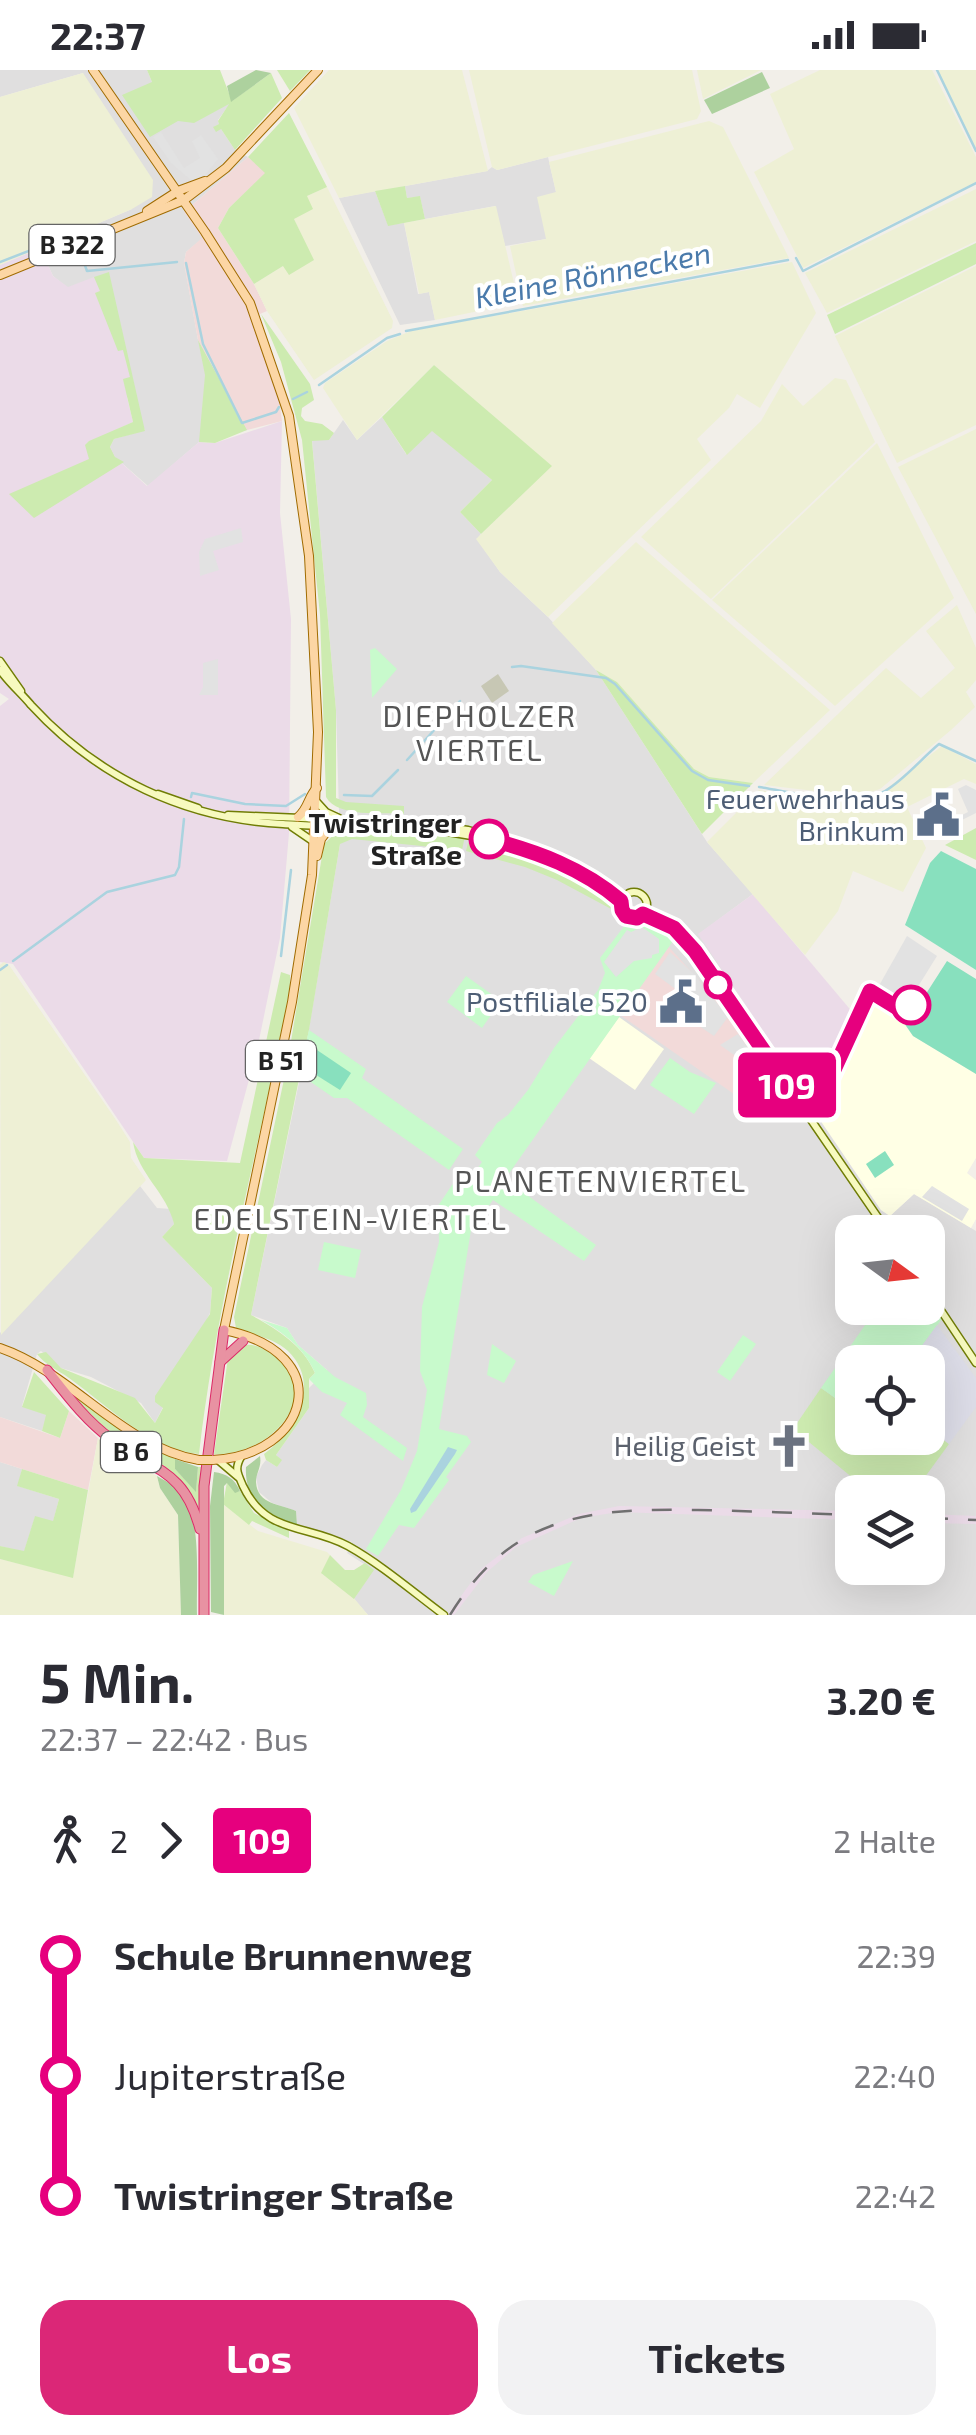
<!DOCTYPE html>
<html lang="de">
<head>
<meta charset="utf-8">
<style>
  :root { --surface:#fff; --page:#f2f2f3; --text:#2b2b33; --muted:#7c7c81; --accent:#db2777 }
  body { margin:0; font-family:"Exo 2",sans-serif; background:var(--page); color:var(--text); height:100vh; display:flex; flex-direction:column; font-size:38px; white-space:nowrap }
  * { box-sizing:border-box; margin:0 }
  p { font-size:32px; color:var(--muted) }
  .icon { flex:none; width:55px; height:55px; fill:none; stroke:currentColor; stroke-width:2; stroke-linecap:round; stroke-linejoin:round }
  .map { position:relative; height:1545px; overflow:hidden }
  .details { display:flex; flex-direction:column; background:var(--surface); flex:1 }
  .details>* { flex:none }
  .badge { padding:0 20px; border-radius:8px; font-size:35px; line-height:65px }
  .needle { width:65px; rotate:105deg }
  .buttons { position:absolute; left:835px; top:1145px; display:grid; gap:20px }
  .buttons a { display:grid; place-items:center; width:110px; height:110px; border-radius:20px; background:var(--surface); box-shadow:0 10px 40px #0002; font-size:50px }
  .map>.badge { position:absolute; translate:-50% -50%; box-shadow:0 0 0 5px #fff }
  .legs { display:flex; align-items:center; gap:15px; height:110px; padding:0 40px; font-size:32px }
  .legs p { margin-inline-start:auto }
  .head { display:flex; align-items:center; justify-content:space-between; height:170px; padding:0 40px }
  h1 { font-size:55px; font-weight:700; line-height:75px }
  .primary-button { display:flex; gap:20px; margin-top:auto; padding:20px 40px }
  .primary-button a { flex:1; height:115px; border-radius:30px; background:var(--accent); color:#fff; font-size:40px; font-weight:700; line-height:115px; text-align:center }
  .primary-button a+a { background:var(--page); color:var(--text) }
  ul { padding:0 40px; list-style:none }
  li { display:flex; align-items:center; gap:35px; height:120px; font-size:38px }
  li i { display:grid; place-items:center; width:15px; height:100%; margin:0 12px; background:currentColor }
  li i::after { content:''; width:25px; height:25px; margin:-12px; border:8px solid; border-radius:50%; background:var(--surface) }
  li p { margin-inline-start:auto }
  li:first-child i { background:linear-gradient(#0000 50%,currentColor 0) }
  li:last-child i { background:linear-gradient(currentColor 50%,#0000 0) }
  .status { display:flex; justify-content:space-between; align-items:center; height:70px; padding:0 50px; background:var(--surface); direction:ltr }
  .status svg { height:28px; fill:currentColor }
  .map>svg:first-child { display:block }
  .residential { fill:#e0dfdf; fill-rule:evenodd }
  .commercial { fill:#f2dad9 }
  .industrial { fill:#ebdbe8 }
  .education { fill:#ffffe5 }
  .construction { fill:#c7c7b4 }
  .farmland { fill:#eef0d5 }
  .grass { fill:#cdebb0 }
  .forest { fill:#add19e }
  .park { fill:#c8facc }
  .pitch { fill:#88e0be }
  .parking { fill:#e2e2e2 }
  .plaza { fill:#dddde8 }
  .water { fill:#aad3df }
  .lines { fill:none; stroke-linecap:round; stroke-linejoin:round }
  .stream { stroke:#aad3df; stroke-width:2.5 }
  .secondary-casing { stroke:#707d05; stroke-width:9 }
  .primary-casing { stroke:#a06b00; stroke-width:10 }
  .highway-casing { stroke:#dc2a67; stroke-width:11 }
  .secondary { stroke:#f7fabf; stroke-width:6 }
  .primary { stroke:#fcd6a4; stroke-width:8 }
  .highway { stroke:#e892a2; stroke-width:9 }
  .rail { stroke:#707070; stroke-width:2.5; stroke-dasharray:20 20; stroke-linecap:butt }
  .primary-bridge-casing { stroke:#a06b00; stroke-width:10; stroke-linecap:butt }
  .primary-bridge { stroke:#fcd6a4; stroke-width:8 }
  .line-1-casing { stroke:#fff; stroke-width:22 }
  .line-1 { stroke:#e6007e; stroke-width:15 }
  .stop-1-dot { fill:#fff; stroke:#e6007e; stroke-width:5 }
  .labels { text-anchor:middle; stroke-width:8; stroke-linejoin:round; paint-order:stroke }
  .shield { fill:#fff; stroke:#646464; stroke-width:2.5 }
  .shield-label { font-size:25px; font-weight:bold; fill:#222 }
  .service-label { font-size:28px; fill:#4e5e75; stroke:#fff; text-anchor:end }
  .stop-label { font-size:28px; font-weight:bold; fill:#222; stroke:#fff; text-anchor:end }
  .worship-label { font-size:28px; fill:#5b616d; stroke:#fff; text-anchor:end }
  .water-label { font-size:30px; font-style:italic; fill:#4a7aab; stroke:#fff }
  .neighbourhood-label { font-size:30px; letter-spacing:2.5px; fill:#555; stroke:#fff }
</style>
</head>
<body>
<div class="status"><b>22:37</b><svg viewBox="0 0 49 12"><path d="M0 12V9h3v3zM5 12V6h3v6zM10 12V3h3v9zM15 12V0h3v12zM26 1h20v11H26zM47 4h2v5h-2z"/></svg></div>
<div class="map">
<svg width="976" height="1545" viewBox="0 0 976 1545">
  <rect width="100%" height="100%" fill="#f2efe9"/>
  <g class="residential">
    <polygon points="0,0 147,0 152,12 150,66 178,50 231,32 218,50 219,54 214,57 221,59 235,80 248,87 185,141 203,168 186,182 184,193 198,270 247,360 199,372 148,416 115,387 110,377 114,369 145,360 68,218 53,206 40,178 132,139 83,3 0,27"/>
    <polygon points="548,87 556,122 546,169 505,176 495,136 425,149 420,127 407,128 405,116 487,101 492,97 497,100"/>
    <polygon points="375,121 388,155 404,153 418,224 429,222 435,250 400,255 339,128"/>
    <path d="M382,347L406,384L432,360L492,410L460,442L481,464L477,469L500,502L548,547L596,600L707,772L753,824L699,864L881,1140L890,1146L914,1124L976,1161V1545H368L354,1529L373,1500L347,1483L352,1472L297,1455L296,1441L272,1433L259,1422L256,1407L262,1395L266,1390L277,1397L281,1390L276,1385L309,1338V1318L327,1300L298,1275L287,1258L251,1245L304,988L340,774L336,640L312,370H329L343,350L357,370ZM852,1162H928V1238H852ZM852,1292H928V1368H852ZM852,1422H928V1498H852Z"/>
    <polygon points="140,1116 157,1138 171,1139 174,1154 162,1167 212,1218 210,1243 155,1353 141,1333 91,1307 61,1298 41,1281 37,1284 22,1336 47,1345 42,1361 0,1347 0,1263"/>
    <polygon points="0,1392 22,1399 18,1416 59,1429 53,1452 35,1447 24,1482 0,1476"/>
  </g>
  <g class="commercial">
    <polygon points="248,87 266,103 229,138 218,158 254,214 267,241 253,247 279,328 282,351 247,360 198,270 184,193 186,182 202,168 184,142"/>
    <polygon points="669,877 714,927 777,1018 760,1042 620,945"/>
    <polygon points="69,1341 98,1368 88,1420 0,1392 0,1347 60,1368"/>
  </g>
  <g class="industrial">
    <polygon points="40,178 53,206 68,217 94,207 100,221 96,223 118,281 123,279 130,307 123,310 133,352 105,365 115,387 147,416 199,372 215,373 282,351 280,443 291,549 289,763 280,868 257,980 227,1091 144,1088 13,894 0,892 0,636 9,629 0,623 0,195"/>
    <polygon points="753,824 854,944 817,1026 810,1031 698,864"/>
    <polygon points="619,1436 852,1441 852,1450 618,1442 581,1448 516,1477 487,1502 454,1545 447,1545 481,1499 522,1468 579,1444"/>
    <polygon points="928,1444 976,1446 976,1454 928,1453"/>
  </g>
  <g class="education">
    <polygon points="871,933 902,950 913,966 976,1004 976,1088 967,1103 976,1110 976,1149 971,1158 914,1124 890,1146 881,1140 822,1053 820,1041 829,1029"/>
    <polygon points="619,947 664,979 635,1020 589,988"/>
  </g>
  <polygon class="construction" points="498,604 509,621 492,633 481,616"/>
  <g class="farmland">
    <polygon points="329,0 462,0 488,101 339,128 294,38"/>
    <polygon points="469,0 692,0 701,41 697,49 497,100 492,97"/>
    <polygon points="697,0 761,0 703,29"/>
    <polygon points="820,0 932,0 976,87 976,112 803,198 754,102 794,79 770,24"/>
    <polygon points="937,0 976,0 976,79"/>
    <polygon points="83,3 153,110 152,127 132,139 0,195 0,27"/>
    <polygon points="709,51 723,57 789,188 523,236 510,176 546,169 537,127 556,122 549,92"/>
    <polygon points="327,117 393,251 392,258 314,310 267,241 254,214 283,196 313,190 294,149 307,126"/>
    <polygon points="976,119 976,171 827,243 805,203"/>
    <polygon points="496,136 516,222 514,230 503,236 435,250 429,222 419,224 404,153"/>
    <polygon points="792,192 816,243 760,338 737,324 729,338 697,369 711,390 548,547 500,502 476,469 551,396 434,295 357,370 323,318 325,313 387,271 411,261"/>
    <polygon points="976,196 976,355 897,393 835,266"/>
    <polygon points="835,308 846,310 875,372 711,529 641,467 761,351 782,314 803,336"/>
    <polygon points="976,359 976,544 898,397"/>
    <polygon points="877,373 954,528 835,636 712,530"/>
    <polygon points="636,472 830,640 753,713 709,707 694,699 617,612 596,600 552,553"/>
    <polygon points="957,535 976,578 976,610 966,622 975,637 951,660 880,719 864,724 840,724 764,715 886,598 921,628 955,598 926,561"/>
    <polygon points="942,676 976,694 976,714 964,709 907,737 926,778 903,822 853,801 838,841 805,885 707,772 759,720 846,733 873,729"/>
    <polygon points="4,892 9,895 116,1050 130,1072 131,1088 146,1110 1,1265 0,895"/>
    <polygon points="98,1368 122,1388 157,1406 160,1418 178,1445 181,1545 0,1545 0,1489 73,1507"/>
    <polygon points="223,1434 258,1461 327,1482 330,1485 322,1504 348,1521 368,1545 224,1545"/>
  </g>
  <g class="grass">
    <polygon points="147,0 220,0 232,31 271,3 282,28 235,80 221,59 216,62 213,57 219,54 218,51 229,34 194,53 178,51 150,67 122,25 152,12"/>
    <polygon points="277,0 310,0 290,21"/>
    <polygon points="289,43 327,117 307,126 313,139 294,149 314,190 289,205 283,196 254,214 218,158 229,138 265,103 248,87"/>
    <polygon points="405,116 407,128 420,126 425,149 388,156 375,121"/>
    <polygon points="976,173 976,194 835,264 827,245"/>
    <polygon points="109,202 145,361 114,369 110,377 115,387 124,392 34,448 9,424 89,389 85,375 89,371 133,352 123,309 130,307 123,280 118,281 95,223 100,221 94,207"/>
    <path d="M261,244L310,314L314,330L302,338L301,346L305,351L322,354L334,363L329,370L312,371L336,640V728L346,732L404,736V744C382,742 338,748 326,727L320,545L302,370L281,292Z"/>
    <polygon points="198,270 247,360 215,373 199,372 205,305"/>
    <polygon points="434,295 552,396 481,464 460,442 492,410 432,361 407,385 382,347"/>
    <polygon points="596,600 617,612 694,699 709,707 753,713 702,764"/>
    <path d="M353,757L465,766L462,780L352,769L340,774L309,960L251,1245C277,1259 303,1275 315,1303L309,1309V1338L276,1385L282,1390L277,1397L266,1390L264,1384C296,1361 322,1314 288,1281C274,1268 253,1265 236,1258L234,1247L287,995L324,774L339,760Z"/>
    <polygon points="976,758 976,790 945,775"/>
    <polygon points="489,772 556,794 608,821 614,827 613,840 557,810 525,797 466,781 468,773 482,776"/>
    <path d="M281,902L290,905V917C261,1073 217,1226 199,1384C149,1379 108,1336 69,1308C58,1300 45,1295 37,1284L46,1282L61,1298L135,1328L155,1353L163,1338L155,1332V1326L210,1244L212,1218L162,1167L174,1154C167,1123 138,1104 133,1072L144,1088L240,1093Z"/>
    <path d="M244,1275C256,1274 263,1278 273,1285C328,1328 266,1387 214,1384L228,1288Z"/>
    <polygon points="34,1302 69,1341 60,1368 42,1361 46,1345 22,1337"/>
    <path d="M64,1316L117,1357L175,1389V1399L196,1421L198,1397H201L198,1444C182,1400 154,1396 119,1371C98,1356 81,1336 64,1316Z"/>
    <polygon points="821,1318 852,1340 852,1368 928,1368 928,1358 949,1374 914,1422 870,1422 793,1359"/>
    <polygon points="22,1399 88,1420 73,1508 0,1489 0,1476 24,1481 35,1446 53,1451 59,1429 17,1416"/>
    <polygon points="227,1412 235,1422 240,1421 254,1443 289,1461 289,1468 252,1451 249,1455 223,1434"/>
    <polygon points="330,1485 345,1500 354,1500 365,1493 374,1500 354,1529 321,1503"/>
  </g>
  <g class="forest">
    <polygon points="256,0 271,3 231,32 227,16"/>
    <polygon points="762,2 770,18 712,44 704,30"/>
    <path d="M260,1386C262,1397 256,1402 256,1412C257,1435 281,1434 296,1441L297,1455C269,1445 244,1432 246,1397Z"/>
    <polygon points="175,1389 198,1397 196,1422 175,1399"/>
    <path d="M214,1402C227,1404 234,1408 240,1421L235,1423L227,1413L224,1416V1545L211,1542L210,1436Z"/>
    <path d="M157,1406C166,1411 177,1417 183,1425C202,1448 196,1515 197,1545H181L178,1445L160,1418Z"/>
  </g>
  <g class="park">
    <polygon points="375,578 397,599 372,628 370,580"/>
    <polygon points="649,849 675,863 673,871 505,1109 596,1175 584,1191 493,1130 471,1160 439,1359 467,1366 471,1372 446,1407 449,1410 414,1458 399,1455 378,1486 366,1479 401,1420 417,1381 427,1320 420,1301 422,1237 439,1172 438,1136 452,1115 466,1103 473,1105 482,1092 475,1085 497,1053 508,1045 528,1020 554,978 598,920 605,903 600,888 625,855 637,856"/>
    <polygon points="466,906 501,931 482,958 447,932"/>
    <polygon points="309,960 366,999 362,1008 463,1079 449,1100 347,1028 334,1028 299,1004"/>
    <polygon points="670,988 690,1002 716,1013 694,1044 650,1015"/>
    <polygon points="324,1172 361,1180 355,1208 318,1200"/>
    <polygon points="928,1228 942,1249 910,1292 852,1292 852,1340 821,1318 877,1238 928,1238"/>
    <path d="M261,1250L287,1258L298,1275L335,1307L366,1323L367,1335L363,1347L407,1378L403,1391L340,1345L347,1333L322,1322L309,1309L315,1303C305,1279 283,1262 261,1250Z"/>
    <polygon points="743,1265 756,1274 730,1311 717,1302"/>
    <polygon points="492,1274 516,1291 504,1313 487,1305"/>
    <polygon points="573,1491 554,1526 528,1512 533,1505"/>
  </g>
  <g class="pitch">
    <polygon points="941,781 976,799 976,900 905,855 930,793"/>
    <polygon points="947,891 976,909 976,1004 913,966 902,950 913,944"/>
    <polygon points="317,980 351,1003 340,1020 305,998"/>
    <polygon points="885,1081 894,1095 875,1108 866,1094"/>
  </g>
  <g class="parking">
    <polygon points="161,62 184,98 200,88 192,71 201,65 218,89 205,105 192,111 171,93 153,67"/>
    <polygon points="241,458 243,472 213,481 219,500 200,506 199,482 205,469"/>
    <polygon points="218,589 218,625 199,625 203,617 203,593"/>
    <polygon points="966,715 976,720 976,743 954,754 952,750 968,742 958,719"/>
    <polygon points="642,857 659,869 659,883 652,885 652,888 634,891 616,907 604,892 627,860 631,862"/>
    <polygon points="907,866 937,886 904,939 876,921"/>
    <polygon points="670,882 694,904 728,947 714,966 687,948 696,934 655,904"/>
    <polygon points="738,964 777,1018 760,1042 756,1040 772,1017 764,1006 720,975"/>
    <polygon points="932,1116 969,1139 962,1151 922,1127"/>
  </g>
  <polygon class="plaza" points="937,1255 976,1308 976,1337 949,1374 928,1358 928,1292 910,1292"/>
  <polygon class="water" points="448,1377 457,1380 455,1384 416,1441 411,1443 410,1439"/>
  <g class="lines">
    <g class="stream">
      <polyline points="937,0 976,81"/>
      <polyline points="79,179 87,201 177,192"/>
      <polyline points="796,188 803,201 976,113"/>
      <polyline points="0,192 73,164"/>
      <polyline points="186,193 203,274 242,353 276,342 279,337"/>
      <polyline points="406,261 788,190"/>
      <polyline points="319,315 387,268 400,264"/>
      <polyline points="293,329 307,322"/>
      <polyline points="512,597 521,596 606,608 615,614 692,701 708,710 749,716"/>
      <polyline points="444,648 460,631"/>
      <polyline points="407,690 436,658"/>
      <path d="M759,717C793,722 853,739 885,721C904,710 922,688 939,674L976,691"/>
      <polyline points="344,725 372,726 398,700"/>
      <polyline points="191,727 192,723 245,734 286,736 305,724"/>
      <polyline points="281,886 291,800"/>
      <polyline points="13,891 107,822 175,805 179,797 184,749"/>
      <polyline points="0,900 7,895"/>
    </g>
    <g class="secondary-casing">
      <g id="secondary">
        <polyline points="0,591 21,621"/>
        <path d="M0,600C9,613 21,623 31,635C98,708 185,749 283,754C303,755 324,758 345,754L448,762L489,769L539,784L625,825"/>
        <polyline points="158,724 198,738"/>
        <polyline points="316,731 326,742 339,748"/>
        <polyline points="228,745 418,753 468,760 508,771"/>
        <polyline points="292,757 314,772"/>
        <circle cx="634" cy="835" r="13"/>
        <polyline points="646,838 681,864 695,881 888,1162"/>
        <polyline points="928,1221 976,1293"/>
        <path d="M241,1387C234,1399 238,1404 243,1416C266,1465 307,1454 348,1476C382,1495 413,1522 444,1545"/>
        <polyline points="218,1390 238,1407"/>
      </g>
    </g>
    <g class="primary-casing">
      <g id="primary">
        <polyline points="93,0 205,162 250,233 289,346 309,486 318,662 312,805 292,932 224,1260"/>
        <polyline points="147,141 178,121 205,111"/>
        <polyline points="0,205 184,130 226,98 318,0"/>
        <path d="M298,747C309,738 308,726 317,718"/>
        <polyline points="317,786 321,769 330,757"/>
        <path d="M0,1278C73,1303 122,1377 199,1390"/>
        <path d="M212,1390C309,1386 340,1283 224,1260"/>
      </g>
    </g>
    <g class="highway-casing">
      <g id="highway">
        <polyline points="220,1292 243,1271"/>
        <path d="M47,1300C66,1324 85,1350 111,1369C155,1402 184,1399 200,1459"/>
        <polyline points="204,1545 204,1416 224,1260"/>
      </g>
    </g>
    <use href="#secondary" class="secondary"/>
    <use href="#primary" class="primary"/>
    <use href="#highway" class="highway"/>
    <g class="rail">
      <polyline points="928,1448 976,1450"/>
      <path d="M450,1545C512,1444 590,1438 698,1440C749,1441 801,1443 852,1445"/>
    </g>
    <g class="primary-bridge-casing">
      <polyline id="primary-bridge" points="199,1390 212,1390"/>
    </g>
    <use href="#primary-bridge" class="primary-bridge"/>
  </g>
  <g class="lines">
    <g class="line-1-casing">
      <path id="line-1" d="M489,769C538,782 582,798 621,831L622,840L626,846L637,848L643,844L674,858L695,881L805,1041L822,1026L870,921L904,942L911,935"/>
    </g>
    <use href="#line-1" class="line-1"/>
  </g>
  <defs>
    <g id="civic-bare" transform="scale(3.45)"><path d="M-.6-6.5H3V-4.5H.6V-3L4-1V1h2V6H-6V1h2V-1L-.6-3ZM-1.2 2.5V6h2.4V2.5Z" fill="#5c6f8a" stroke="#fff" stroke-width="2.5" paint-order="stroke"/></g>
    <g id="church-bare" transform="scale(3.45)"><path d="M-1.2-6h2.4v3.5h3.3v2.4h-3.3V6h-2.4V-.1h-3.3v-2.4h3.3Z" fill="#6b7280" stroke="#fff" stroke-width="2.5" paint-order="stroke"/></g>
  </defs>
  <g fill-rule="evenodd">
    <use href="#civic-bare" x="938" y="745"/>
    <use href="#civic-bare" x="681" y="932"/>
    <use href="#church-bare" x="789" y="1376"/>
  </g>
  <g class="stop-1-dot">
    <circle cx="489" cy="769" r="18"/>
    <circle cx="718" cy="915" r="12"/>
    <circle cx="911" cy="935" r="18"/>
  </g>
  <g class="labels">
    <g class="shield">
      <rect x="29.5" y="155" width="85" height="40" rx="8"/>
      <rect x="246" y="971" width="70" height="40" rx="8"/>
      <rect x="101" y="1362" width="60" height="40" rx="8"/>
    </g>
    <g class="shield-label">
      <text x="72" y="184">B 322</text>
      <text x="281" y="1000">B 51</text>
      <text x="131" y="1391">B 6</text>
    </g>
    <g class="service-label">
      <text x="905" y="739">Feuerwehrhaus<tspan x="905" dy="32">Brinkum</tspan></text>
      <text x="648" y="942">Postfiliale 520</text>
    </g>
    <g class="stop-label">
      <text x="462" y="763">Twistringer<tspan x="462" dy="32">Straße</tspan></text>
    </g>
    <g class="worship-label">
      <text x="756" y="1386">Heilig Geist</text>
    </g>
    <g class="water-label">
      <text transform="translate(593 206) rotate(-11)" y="10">Kleine Rönnecken</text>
    </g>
    <g class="neighbourhood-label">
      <text x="480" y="657">DIEPHOLZER<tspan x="480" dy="34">VIERTEL</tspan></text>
      <text x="601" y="1122">PLANETENVIERTEL</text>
      <text x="351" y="1160">EDELSTEIN-VIERTEL</text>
    </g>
  </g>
</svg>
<div class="buttons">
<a><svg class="needle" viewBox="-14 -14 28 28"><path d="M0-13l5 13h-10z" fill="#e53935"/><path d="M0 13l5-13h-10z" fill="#7c7c81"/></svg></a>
<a><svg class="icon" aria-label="locate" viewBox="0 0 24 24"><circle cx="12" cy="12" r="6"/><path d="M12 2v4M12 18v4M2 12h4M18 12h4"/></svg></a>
<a><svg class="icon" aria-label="layers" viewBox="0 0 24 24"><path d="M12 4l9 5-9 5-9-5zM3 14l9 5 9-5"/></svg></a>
</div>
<b class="badge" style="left:787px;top:1015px;background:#e6007e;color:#fff">109</b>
</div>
<section class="details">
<div class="head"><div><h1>5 Min.</h1><p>22:37 – 22:42 · Bus</p></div><b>3.20 €</b></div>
<div class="legs"><svg class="icon" aria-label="walk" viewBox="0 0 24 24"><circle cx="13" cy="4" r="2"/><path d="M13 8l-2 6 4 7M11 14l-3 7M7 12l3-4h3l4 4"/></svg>2<svg class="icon" aria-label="forward" viewBox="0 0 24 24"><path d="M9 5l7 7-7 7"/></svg><b class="badge" style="background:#e6007e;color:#fff">109</b><p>2 Halte</p></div>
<ul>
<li><i style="color:#e6007e"></i><b>Schule Brunnenweg</b><p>22:39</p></li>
<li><i style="color:#e6007e"></i><span>Jupiterstraße</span><p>22:40</p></li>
<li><i style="color:#e6007e"></i><b>Twistringer Straße</b><p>22:42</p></li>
</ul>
<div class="primary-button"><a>Los</a><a>Tickets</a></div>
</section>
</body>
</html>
